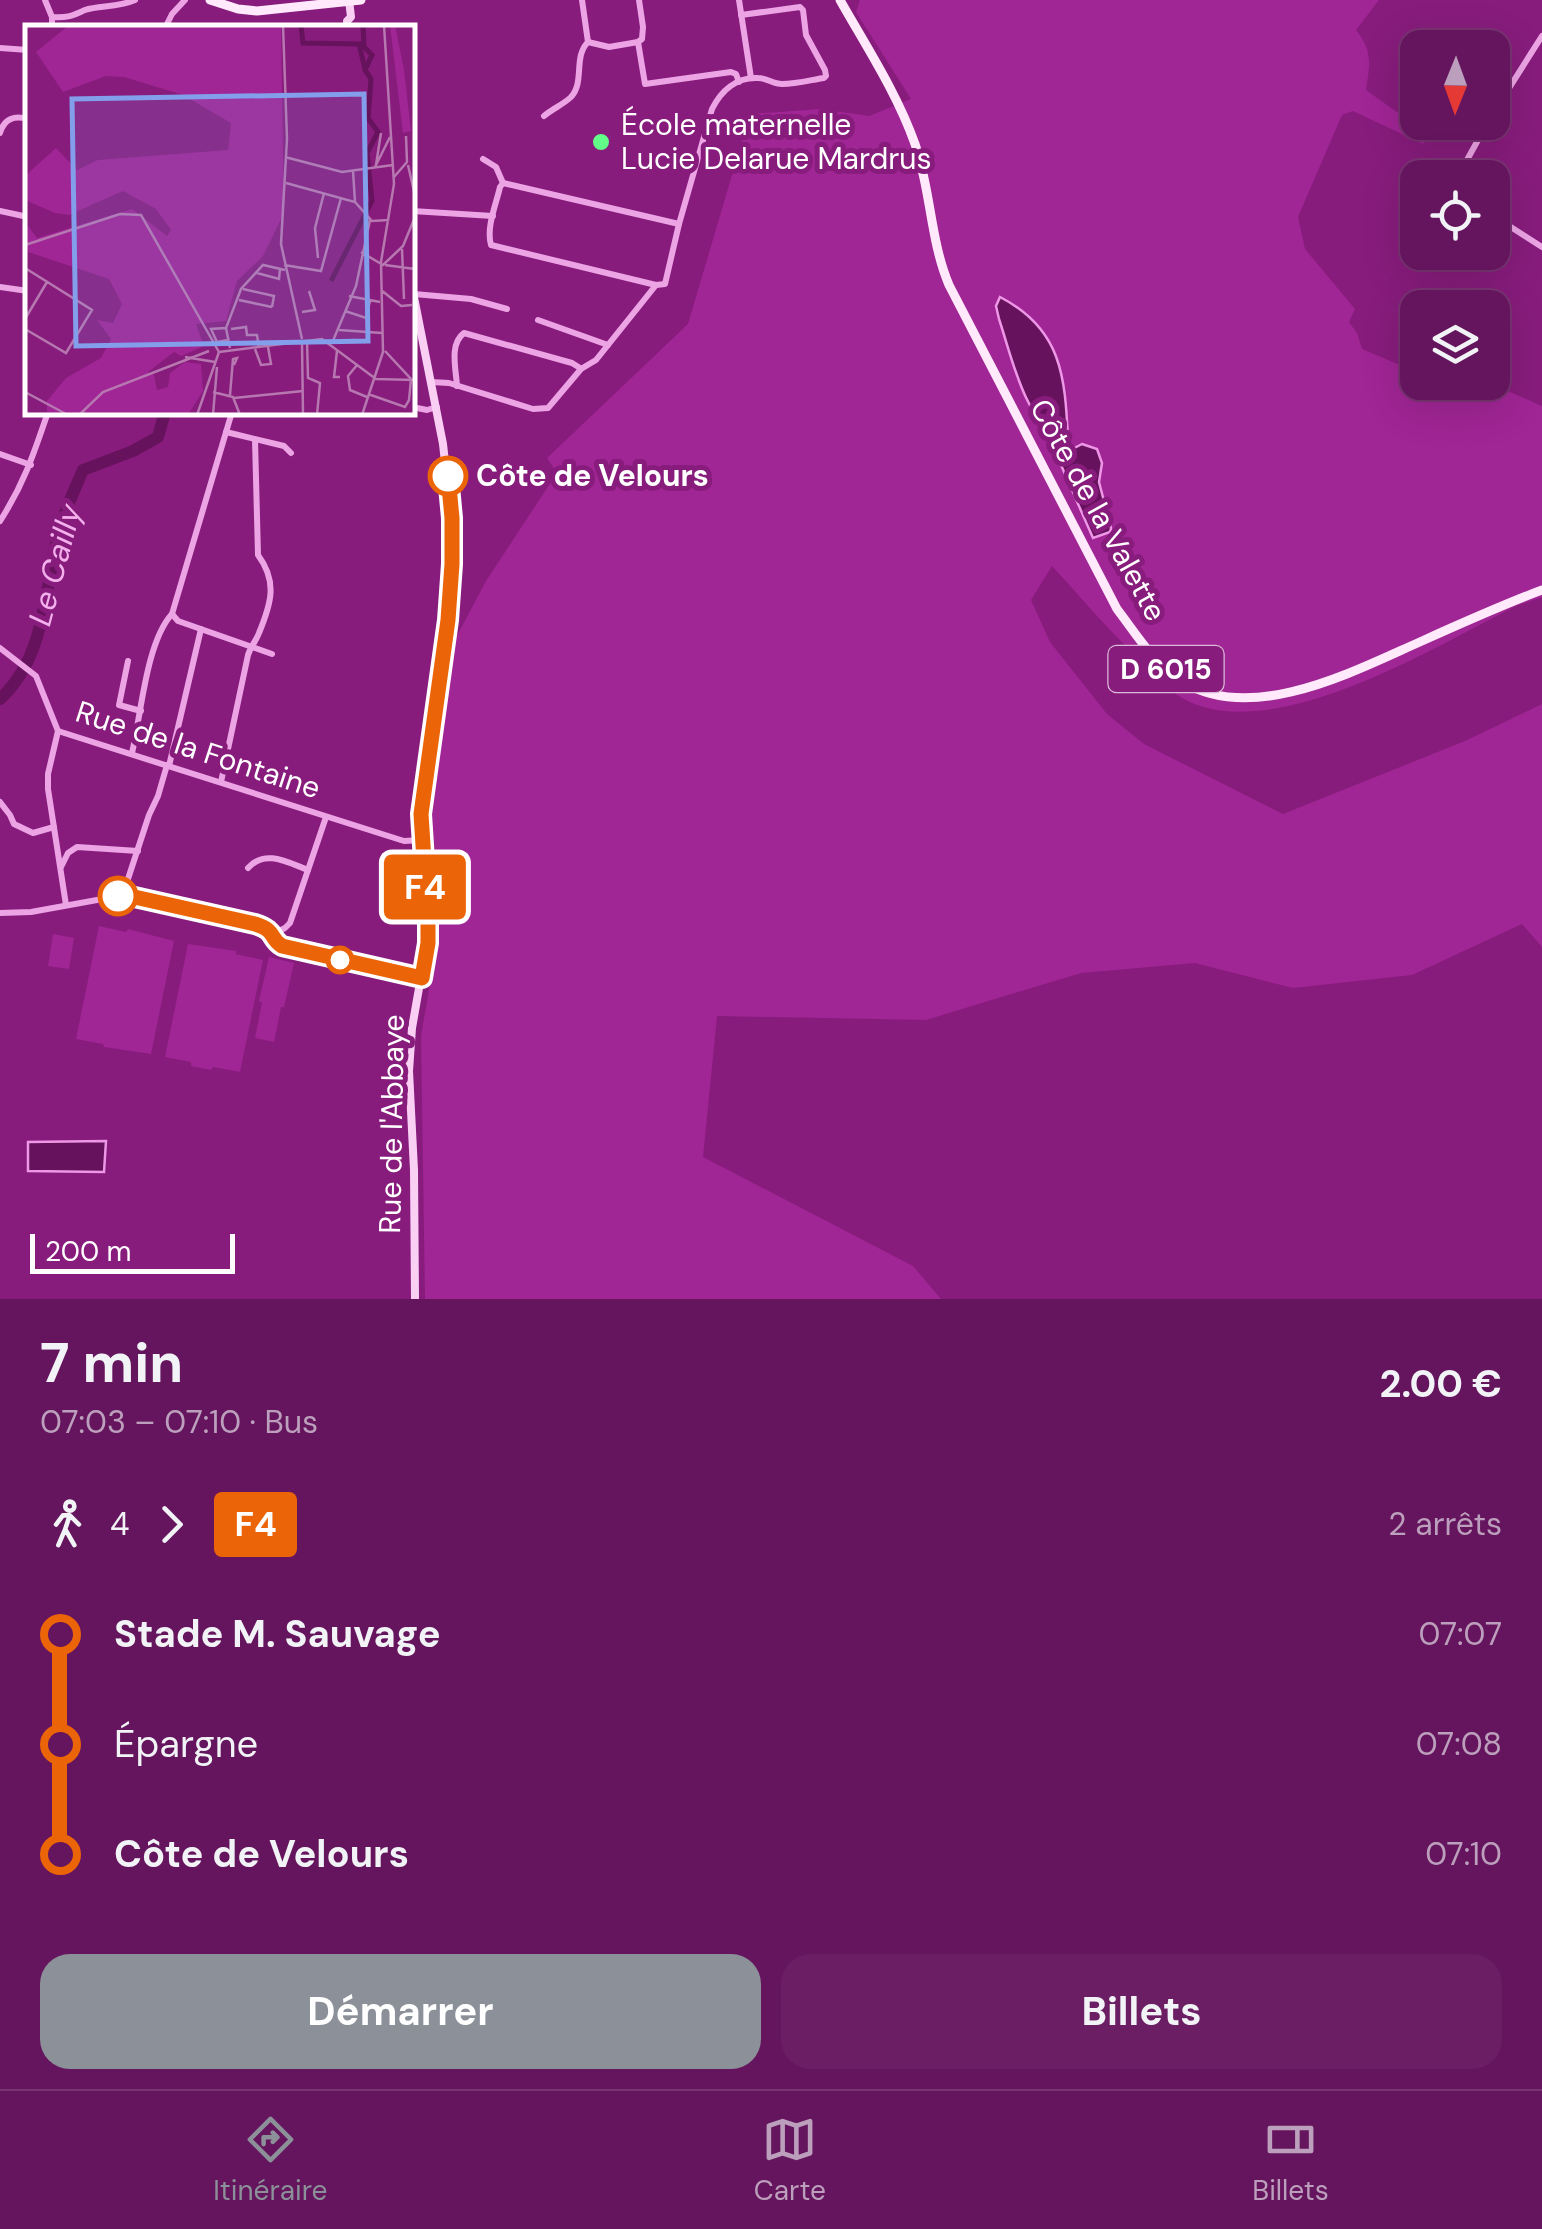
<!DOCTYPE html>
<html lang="fr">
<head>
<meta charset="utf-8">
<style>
  :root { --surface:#65155d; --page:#6b1e63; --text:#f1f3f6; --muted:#bc9fbc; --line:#793472; --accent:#8c9099 }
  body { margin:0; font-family:"DM Sans",sans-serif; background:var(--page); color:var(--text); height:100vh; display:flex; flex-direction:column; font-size:38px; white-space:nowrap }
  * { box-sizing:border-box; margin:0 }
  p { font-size:32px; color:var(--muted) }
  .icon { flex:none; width:55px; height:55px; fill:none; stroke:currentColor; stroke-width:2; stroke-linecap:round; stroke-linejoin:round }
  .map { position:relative; height:1299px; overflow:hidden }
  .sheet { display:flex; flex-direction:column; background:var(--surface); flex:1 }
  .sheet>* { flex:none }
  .badge { padding:0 20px; border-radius:8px; font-size:35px; line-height:65px }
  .needle { width:65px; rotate:181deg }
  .tools { position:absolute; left:1400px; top:30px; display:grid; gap:20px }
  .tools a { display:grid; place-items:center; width:110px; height:110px; border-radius:20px; background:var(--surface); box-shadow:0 10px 40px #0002,0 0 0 2px var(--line); font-size:50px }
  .scale { position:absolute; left:30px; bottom:25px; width:205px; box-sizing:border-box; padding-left:10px; border:5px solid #fff; border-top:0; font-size:28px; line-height:35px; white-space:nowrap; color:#fff; -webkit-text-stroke:8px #871c7c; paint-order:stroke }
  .map>.badge { position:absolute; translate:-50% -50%; box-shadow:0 0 0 5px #fff }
  .legs { display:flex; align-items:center; gap:15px; height:110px; padding:0 40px; font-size:32px }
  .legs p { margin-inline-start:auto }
  .summary { display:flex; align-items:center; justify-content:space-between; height:170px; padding:0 40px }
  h1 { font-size:55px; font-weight:700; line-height:75px }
  .action { display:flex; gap:20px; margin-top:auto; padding:20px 40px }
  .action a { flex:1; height:115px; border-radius:30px; background:var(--accent); color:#fff; font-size:40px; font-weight:700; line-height:115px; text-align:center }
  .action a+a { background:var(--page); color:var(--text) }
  ul { padding:0 40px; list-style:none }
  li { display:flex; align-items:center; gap:35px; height:110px; font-size:38px }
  li i { display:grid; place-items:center; width:15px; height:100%; margin:0 12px; background:currentColor }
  li i::after { content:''; width:25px; height:25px; margin:-12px; border:8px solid; border-radius:50%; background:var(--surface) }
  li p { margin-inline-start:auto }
  li:first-child i { background:linear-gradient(#0000 50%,currentColor 0) }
  li:last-child i { background:linear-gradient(currentColor 50%,#0000 0) }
  .dock { display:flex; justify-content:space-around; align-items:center; height:140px; border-top:2px solid var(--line); background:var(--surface); font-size:28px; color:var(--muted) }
  .dock a { display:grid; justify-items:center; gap:5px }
  .dock .selected { color:var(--accent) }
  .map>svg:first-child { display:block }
  .green { fill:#a02595 }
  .water { fill:#66125c; stroke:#ee97e7; stroke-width:2.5 }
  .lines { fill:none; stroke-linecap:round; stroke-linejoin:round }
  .river { stroke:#66125c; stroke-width:12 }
  .street { stroke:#eca4e5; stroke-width:6 }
  .secondary { stroke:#f9d0f4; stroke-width:8 }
  .primary { stroke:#ffe9fb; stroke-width:9 }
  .line-1-casing { stroke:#fff; stroke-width:22 }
  .line-1 { stroke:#ec6408; stroke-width:15 }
  .poi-dot { fill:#62fc89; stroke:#871c7c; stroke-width:4 }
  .stop-1-dot { fill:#fff; stroke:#ec6408; stroke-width:5 }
  .labels { text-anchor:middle; stroke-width:10; stroke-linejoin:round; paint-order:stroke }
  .shield { fill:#871c7c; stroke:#dbbbd8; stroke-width:2.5 }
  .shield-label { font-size:28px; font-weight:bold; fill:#fff }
  .poi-label { font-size:30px; fill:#fff; stroke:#871c7c; text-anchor:start }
  .stop-label { font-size:30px; font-weight:bold; fill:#fff; stroke:#871c7c; text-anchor:start }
  .street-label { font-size:30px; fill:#fff; stroke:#871c7c }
  .water-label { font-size:32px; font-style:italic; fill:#f3b0ed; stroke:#871c7c }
  .inset-river { fill:none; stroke:#66125c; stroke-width:5 }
  .inset-road { fill:none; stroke:#b777b0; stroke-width:2.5 }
  .view { fill:#839eea; fill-opacity:0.15; stroke:#839eea; stroke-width:5 }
  .inset-edge { fill:none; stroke:#fff; stroke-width:5 }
</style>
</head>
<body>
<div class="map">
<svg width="1542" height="1299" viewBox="0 0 1542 1299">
  <rect width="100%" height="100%" fill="#871c7c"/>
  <g class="green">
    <path d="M860,0H1379L1356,30C1373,52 1370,63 1366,90L1429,135L1423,144L1353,111L1342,115L1298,217L1305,249L1355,309L1349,322L1357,333L1362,349L1407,368L1417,365L1418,382L1492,384L1542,406V597L1516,606C1434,647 1261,755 1174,693C1164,685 1155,675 1146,666C1113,635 1083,600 1052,566L1031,600L1050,642L1107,714L1144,744L1283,814L1465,741L1542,704V947L1522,924L1412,975L1293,988L1195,963L1081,973L926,1020L717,1016L703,1157L913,1266L941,1299H425L421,1036L434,960L435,898L428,842L433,681L486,581L557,473L547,458L688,324L750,114L820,109L869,116L911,99L856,12Z"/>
    <polygon points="99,926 126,932 128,929 174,941 151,1054 104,1047 103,1044 76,1039"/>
    <polygon points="53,934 74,938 69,969 48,966"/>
    <polygon points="188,944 236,951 236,954 263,960 240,1072 213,1067 211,1070 191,1066 191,1062 165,1057"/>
    <polygon points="269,957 294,963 284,1007 281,1007 274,1042 255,1038 262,1003 259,1001"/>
  </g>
  <g class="water">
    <path d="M1000,297C1062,329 1065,377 1068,439L1061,442C1023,415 1013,361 999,319L996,306Z"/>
    <polygon points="1082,444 1097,449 1102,463 1099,482 1111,528 1110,532 1093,538 1061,465 1065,453"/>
    <polygon points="106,1141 104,1172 28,1171 28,1142"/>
  </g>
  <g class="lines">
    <path class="river" d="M0,699C46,657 44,591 58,535C64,512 74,491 83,470L133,451L158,437L165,412"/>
    <g class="street">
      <path d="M45,0L52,17C68,18 71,16 85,10C99,5 117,8 135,0"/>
      <polyline points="582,0 588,42 609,47 638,42"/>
      <polyline points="639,0 643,27 642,39 638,42 645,84 731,72 736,74 739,82"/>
      <polyline points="739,0 751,78"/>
      <polyline points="52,28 52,17"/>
      <polyline points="165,28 172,14 185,0"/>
      <polyline points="0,48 28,50"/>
      <polyline points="1492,115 1542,36"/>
      <path d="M544,116C552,109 564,104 571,97C585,82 573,57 588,42"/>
      <path d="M0,133C4,119 14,115 28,119"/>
      <path d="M483,159L496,167L503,183L500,187C496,205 486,227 491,245L656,285"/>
      <polyline points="1457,178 1488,122"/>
      <polyline points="503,183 679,224"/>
      <polyline points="0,211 28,217"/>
      <polyline points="412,211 493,216"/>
      <polyline points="1492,215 1542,247"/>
      <polyline points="0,287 28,291"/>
      <polyline points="414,294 471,299 507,309"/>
      <polyline points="538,320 608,345"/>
      <path d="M431,382L449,383L533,409L548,408L581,369L596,360L656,285L665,284L679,224L712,109C721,91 736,77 758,78C767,78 773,84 782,84C796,84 811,80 824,78L826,76L825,70L806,35L803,10L800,7L741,15"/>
      <path d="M457,386C456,369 449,344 464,333L572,363L580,368"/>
      <polyline points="412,407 427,410 437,407"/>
      <polyline points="226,432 284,446 291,453"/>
      <polyline points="0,454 31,465"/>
      <path d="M0,521C24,484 34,453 48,412"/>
      <polyline points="172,614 178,621 272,654"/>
      <polyline points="0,648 36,676 58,731"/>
      <polyline points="128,661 119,705 141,711"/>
      <polyline points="58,731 404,841 422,840"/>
      <polyline points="58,731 48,774 48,789 66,905"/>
      <path d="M132,753C141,716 146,642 172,614L232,412"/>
      <polyline points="169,766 201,629"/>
      <path d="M221,782L248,655C251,646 256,641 259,633C271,604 278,582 258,555L255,440"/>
      <polyline points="0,802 10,815 14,824 33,833 54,827"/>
      <polyline points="61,867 68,853 77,847 138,851"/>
      <path d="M248,868C265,849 287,862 308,870"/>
      <path d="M124,891L130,897L263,927C273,932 274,941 282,946L422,978"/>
      <polyline points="0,913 31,912 119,896 124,891 149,815 158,796 167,765"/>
      <polyline points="273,934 285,928 290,923 326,817"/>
    </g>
    <g class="secondary">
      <polyline points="348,28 347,21 351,17 349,0"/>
      <polyline points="412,287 443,444 453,535 447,620 421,814 427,943 412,1028 409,1071 414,1170 415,1299"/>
    </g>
    <g class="primary">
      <polyline points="210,0 238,9 257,11 361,0"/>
      <path d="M840,0C866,46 897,93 915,144C931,190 930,240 949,285L1117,609C1137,635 1154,664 1183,682C1254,725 1356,670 1422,641C1462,623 1502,605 1542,590"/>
    </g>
  </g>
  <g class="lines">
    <g class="line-1-casing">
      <path id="line-1" d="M118,896L124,892L130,896L255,924C277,931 269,938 282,946L422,978L428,943V923L421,814L448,620L452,564V518L448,476"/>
    </g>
    <use href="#line-1" class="line-1"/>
  </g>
  <circle class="poi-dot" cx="601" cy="142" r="10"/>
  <g class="stop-1-dot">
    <circle cx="448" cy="476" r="18"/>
    <circle cx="118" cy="896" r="18"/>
    <circle cx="340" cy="960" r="12"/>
  </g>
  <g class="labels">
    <rect class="shield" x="1108.5" y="646" width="115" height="46" rx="8"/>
    <g class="shield-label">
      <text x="1166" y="679">D 6015</text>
    </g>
    <g class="poi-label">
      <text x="621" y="135">École maternelle<tspan x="621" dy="34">Lucie Delarue Mardrus</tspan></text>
    </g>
    <g class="stop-label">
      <text x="476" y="486">Côte de Velours</text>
    </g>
    <g class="street-label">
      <text transform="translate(1098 510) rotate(61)" y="10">Côte de la Valette</text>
      <text transform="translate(198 750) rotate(18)" y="10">Rue de la Fontaine</text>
      <text transform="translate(392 1124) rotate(-89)" y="10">Rue de l'Abbaye</text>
    </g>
    <g class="water-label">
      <text transform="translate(55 565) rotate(-75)" y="11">Le Cailly</text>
    </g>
  </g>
  <g transform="translate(25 25)">
    <rect width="390" height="390" fill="#871c7c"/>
    <path d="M44,0H256L259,188L238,231L212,256L201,296L171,299L179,321L156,331L149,327L123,347L129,350L132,365L143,362L145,348L160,337L176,339L178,366L163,390L22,389V376L41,353L76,333L86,314L72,295L88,298L97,279L84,254L0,226V197L12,213L107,184L142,211L146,205L131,184L98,166L44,190L30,188L0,175V151L31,123L52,145L73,135L203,125L206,98L158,70L99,52L81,51L38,67L11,27ZM365,0H370L379,45L386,106L378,108Z" fill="#a02595"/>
    <path class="inset-river" d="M276,0L278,18L334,19L340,44M306,256L347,176L342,128L353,107L343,93L346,54L340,45L347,30L339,22L338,0"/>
    <path class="inset-road" d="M258,0L262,114L256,219L277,314M260,132L317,147L368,140M351,140L356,108M383,140L390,171M350,142L365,112M328,146L330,177M369,152L382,137L381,111M261,158L330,177L347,196L364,195M0,220L95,189L116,190L194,327M377,224L379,274M336,227L358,240L378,221L390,192M293,233L290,203L299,168M259,240L296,246L316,173M360,240L390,244M0,243L67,285L41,328L0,304M232,248L254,254L255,244M331,261L345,195M218,264L249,271L247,282M356,265L376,281L387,280M324,271L355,277M214,275L247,282M320,286L341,293L345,276M277,287L290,285L284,266M0,294L22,257M201,303L186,304L192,317L203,315M206,304L221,302L222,310H232L234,323M314,305L357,308M282,316L283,353L295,358L292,390M277,318L278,390M307,318L331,261M205,323L201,303L216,264L238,240L260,245M230,324L236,340L246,339L243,322M312,326L309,352H315M194,327L297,314L351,354L390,355M160,332L190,337M332,340L323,351L325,365L342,372M0,367L43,390M188,367L208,372L215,390M343,369L380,382L384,375L386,354L360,326M205,370L208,334L212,333L209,340M209,373L278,366M54,390L78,367L184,326M172,390L194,327M188,390L192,342M337,390L358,327L356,237L369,159L359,0"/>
    <path class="view" d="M339,69L343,316L51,321L47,74Z"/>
    <rect width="390" height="390" class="inset-edge"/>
  </g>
</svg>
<div class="tools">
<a><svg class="needle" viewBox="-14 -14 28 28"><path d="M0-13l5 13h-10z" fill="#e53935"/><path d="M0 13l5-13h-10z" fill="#bc9fbc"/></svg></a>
<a><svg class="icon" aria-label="locate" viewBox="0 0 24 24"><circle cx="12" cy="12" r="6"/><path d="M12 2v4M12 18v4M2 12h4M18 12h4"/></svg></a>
<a><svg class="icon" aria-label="layers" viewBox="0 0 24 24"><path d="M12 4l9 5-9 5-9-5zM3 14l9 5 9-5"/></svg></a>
</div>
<div class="scale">200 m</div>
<b class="badge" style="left:425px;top:887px;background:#ec6408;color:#fff">F4</b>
</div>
<section class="sheet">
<div class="summary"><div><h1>7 min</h1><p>07:03 – 07:10 · Bus</p></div><b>2.00 €</b></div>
<div class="legs"><svg class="icon" aria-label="walk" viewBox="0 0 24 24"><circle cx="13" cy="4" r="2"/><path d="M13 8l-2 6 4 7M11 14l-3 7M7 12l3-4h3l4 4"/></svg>4<svg class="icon" aria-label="forward" viewBox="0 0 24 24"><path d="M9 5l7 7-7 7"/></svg><b class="badge" style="background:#ec6408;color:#fff">F4</b><p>2 arrêts</p></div>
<ul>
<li><i style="color:#ec6408"></i><b>Stade M. Sauvage</b><p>07:07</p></li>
<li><i style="color:#ec6408"></i><span>Épargne</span><p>07:08</p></li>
<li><i style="color:#ec6408"></i><b>Côte de Velours</b><p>07:10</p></li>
</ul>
<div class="action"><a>Démarrer</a><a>Billets</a></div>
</section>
<nav class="dock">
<a class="selected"><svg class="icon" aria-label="directions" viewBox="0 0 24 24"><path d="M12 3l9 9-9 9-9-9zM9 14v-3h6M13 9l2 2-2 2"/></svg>Itinéraire</a>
<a><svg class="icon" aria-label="map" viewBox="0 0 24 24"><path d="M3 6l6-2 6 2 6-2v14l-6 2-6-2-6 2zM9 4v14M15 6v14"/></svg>Carte</a>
<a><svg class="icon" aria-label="tickets" viewBox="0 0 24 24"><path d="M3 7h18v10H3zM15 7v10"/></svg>Billets</a>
</nav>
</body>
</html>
